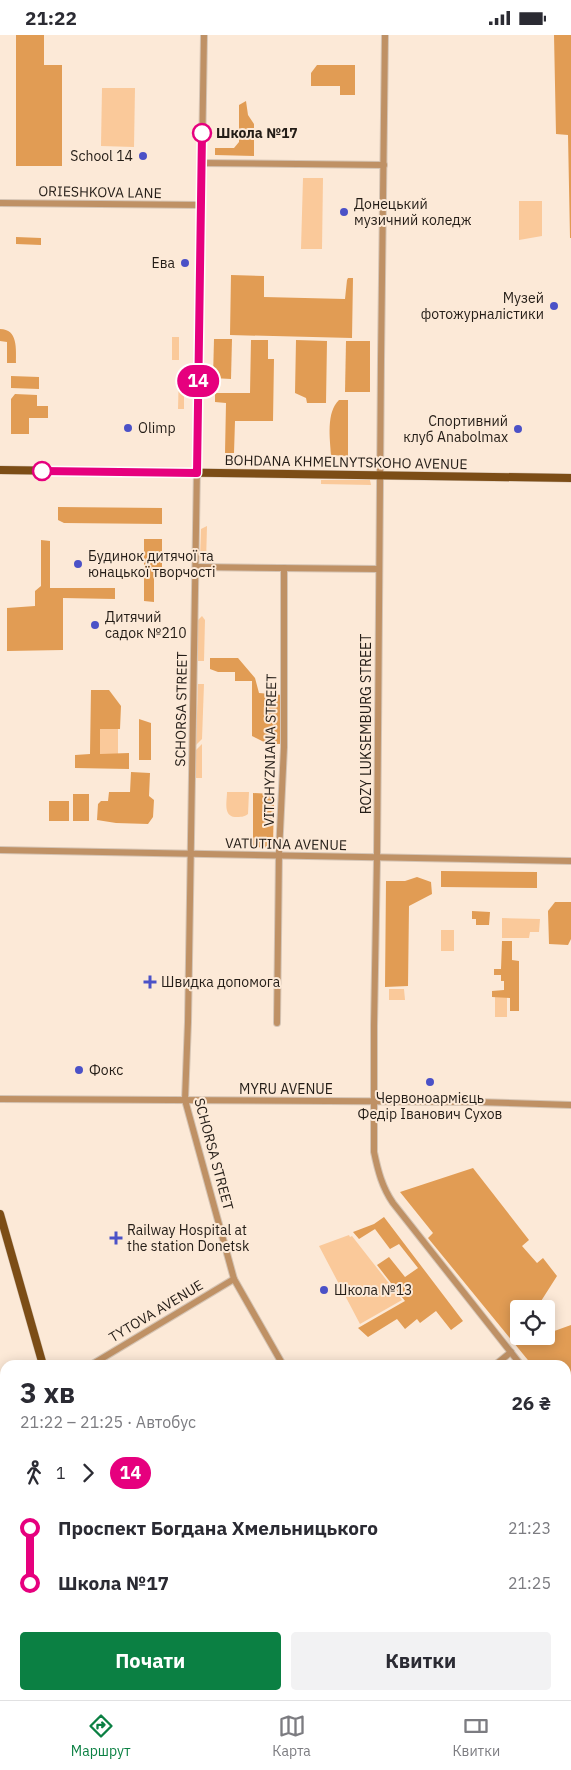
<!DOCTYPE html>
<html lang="uk">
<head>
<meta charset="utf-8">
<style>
  :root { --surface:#fff; --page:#f2f2f3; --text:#2b2b33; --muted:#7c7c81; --line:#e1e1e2; --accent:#0b8043 }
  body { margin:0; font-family:"IBM Plex Sans",sans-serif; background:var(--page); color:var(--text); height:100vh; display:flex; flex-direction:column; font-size:19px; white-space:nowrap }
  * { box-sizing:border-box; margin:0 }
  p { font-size:16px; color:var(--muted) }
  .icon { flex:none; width:28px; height:28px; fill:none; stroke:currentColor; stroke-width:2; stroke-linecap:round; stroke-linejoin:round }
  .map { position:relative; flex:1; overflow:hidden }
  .drawer { position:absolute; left:0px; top:1325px; width:571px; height:340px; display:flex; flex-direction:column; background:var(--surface); border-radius:15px 15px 0 0; box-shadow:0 2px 12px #0003 }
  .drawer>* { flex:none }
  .badge { padding:0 10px; border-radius:16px; font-size:18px; line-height:32px }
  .tools { position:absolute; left:510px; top:1265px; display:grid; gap:10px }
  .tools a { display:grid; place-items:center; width:45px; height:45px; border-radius:5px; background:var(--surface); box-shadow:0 2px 12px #0003; font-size:25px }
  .map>.badge { position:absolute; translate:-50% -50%; box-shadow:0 0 0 2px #fff }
  .legs { display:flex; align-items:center; gap:8px; height:55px; padding:0 20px; font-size:16px }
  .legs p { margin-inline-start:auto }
  .headline { display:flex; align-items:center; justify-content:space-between; height:85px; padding:0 20px }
  h1 { font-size:28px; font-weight:800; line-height:38px }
  .action { display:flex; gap:10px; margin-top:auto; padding:10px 20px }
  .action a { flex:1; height:58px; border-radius:5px; background:var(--accent); color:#fff; font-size:20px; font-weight:800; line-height:58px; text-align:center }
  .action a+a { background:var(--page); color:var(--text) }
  ul { padding:0 20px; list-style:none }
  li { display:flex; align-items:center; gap:18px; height:55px; font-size:19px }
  li i { display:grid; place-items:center; width:8px; height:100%; margin:0 6px; background:currentColor }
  li i::after { content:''; width:12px; height:12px; margin:-6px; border:4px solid; border-radius:50%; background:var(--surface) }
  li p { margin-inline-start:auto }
  li:first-child i { background:linear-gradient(#0000 50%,currentColor 0) }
  li:last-child i { background:linear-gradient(currentColor 50%,#0000 0) }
  .status { display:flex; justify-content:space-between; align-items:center; height:35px; padding:0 25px; background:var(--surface); direction:ltr }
  .status svg { height:14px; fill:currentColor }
  .tab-bar { display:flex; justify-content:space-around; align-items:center; height:70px; border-top:1px solid var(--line); background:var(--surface); font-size:14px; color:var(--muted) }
  .tab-bar a { display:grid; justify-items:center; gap:2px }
  .tab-bar .active { color:var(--accent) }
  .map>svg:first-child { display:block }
  .green { fill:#fac99a }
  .forest { fill:#e19c54 }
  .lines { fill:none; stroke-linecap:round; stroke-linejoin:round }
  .minor-casing { stroke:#d5c4b4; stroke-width:8 }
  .major-casing { stroke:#d5c4b4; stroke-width:9 }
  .minor { stroke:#bf9165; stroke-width:6 }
  .major { stroke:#7c4d16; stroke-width:8 }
  .line-1-casing { stroke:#fff; stroke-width:11 }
  .line-1 { stroke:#e6007e; stroke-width:8 }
  .stop-1-dot { fill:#fff; stroke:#e6007e; stroke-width:2.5 }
  .poi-dot { fill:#4b51c7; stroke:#fce9d7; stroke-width:2 }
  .labels { text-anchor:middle; stroke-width:4; stroke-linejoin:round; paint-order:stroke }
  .stop-label { font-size:14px; font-weight:bold; fill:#241d17; stroke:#fce9d7; text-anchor:start }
  .poi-label { font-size:14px; fill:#241d17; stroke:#fce9d7; text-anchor:start }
  .street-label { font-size:14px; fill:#241d17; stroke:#fce9d7 }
</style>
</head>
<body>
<div class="status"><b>21:22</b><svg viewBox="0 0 49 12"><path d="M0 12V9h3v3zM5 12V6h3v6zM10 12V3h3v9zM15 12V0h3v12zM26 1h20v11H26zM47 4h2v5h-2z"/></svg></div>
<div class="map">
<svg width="571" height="1665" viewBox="0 0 571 1665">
  <rect width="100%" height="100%" fill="#fce9d7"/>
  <g class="green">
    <polygon points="102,53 135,53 134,112 101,111"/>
    <polygon points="303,143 323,143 322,214 301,214"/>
    <polygon points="519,166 542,166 542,201 519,205"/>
    <rect x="172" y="302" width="7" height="23"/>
    <polygon points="179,335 184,335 184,374 178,374"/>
    <polygon points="321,445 370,445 371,450 321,449"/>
    <polygon points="207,491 206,528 200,524 201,494"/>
    <polygon points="202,581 205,585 204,626 198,626 198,585"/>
    <polygon points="198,649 204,649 202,704 196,710"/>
    <polygon points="100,693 118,694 118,720 100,720"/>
    <polygon points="202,709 202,743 196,743 196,715"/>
    <path d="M227,757H249L248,779C244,782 241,782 235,782C223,781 227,766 227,757Z"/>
    <polygon points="502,883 540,884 539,897 530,897 529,903 502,903"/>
    <rect x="441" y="895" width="13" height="21"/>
    <polygon points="389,954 404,954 405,965 389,965"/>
    <rect x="495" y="961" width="12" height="21"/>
    <polygon points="349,1200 350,1202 352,1201 402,1265 360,1289 319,1211"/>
  </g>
  <g class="forest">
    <polygon points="16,0 44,0 44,30 62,30 62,131 16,131"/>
    <polygon points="554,0 571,0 571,203 570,203 568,100 556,99"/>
    <polygon points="317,30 355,30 355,60 340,60 340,51 311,51 311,38"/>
    <polygon points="246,66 248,80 254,89 254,121 215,120 215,113 234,113 239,107 239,70"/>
    <polygon points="16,202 41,203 41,210 16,209"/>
    <polygon points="231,240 264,241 264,262 345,264 347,245 348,243 353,243 352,303 230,300"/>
    <path d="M0,294C18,294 16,314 16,328H7V307L0,306Z"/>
    <polygon points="214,304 232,304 231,344 213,343"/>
    <polygon points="251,305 268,305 268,324 274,324 273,386 235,386 234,418 225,418 226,368 215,367 215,358 250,358"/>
    <polygon points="296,305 327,306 326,368 307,368 306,363 295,358"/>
    <polygon points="346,306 370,306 370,357 345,357"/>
    <polygon points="11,341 39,342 39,354 11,353"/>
    <polygon points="15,359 37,360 37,371 48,371 48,383 29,383 29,399 11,399 11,364"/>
    <path d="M339,365H348V421L331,420C330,404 326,377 339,365Z"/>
    <polygon points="58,472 162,473 162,489 64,488 58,485"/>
    <polygon points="144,504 162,504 162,536 154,539 154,567 144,566"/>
    <polygon points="41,505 50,506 50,553 115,553 115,564 63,563 63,615 7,616 7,573 35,571 35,556 41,551"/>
    <polygon points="210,623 238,623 255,643 259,658 282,660 282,709 268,709 252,701 252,646 235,646 235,637 218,637 210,634"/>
    <polygon points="91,655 109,655 121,671 120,694 100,694 100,719 129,718 129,734 75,733 75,720 90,719"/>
    <polygon points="139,684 151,688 151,725 139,725"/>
    <polygon points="131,737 150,738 149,761 154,765 153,782 148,789 116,788 97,785 98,769 101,766 108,766 109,757 130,757"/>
    <polygon points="253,758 274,759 273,813 253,812"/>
    <rect x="73" y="759" width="16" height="27"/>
    <rect x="49" y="766" width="20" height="20"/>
    <polygon points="441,836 537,837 537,853 441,852"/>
    <polygon points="417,842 431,847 432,859 409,871 408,951 385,952 386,846 405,846"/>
    <polygon points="555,867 571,867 571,904 568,910 549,909 548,876"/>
    <polygon points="472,876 490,877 489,890 476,890 476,884 472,884"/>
    <polygon points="502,906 512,906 512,925 519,926 519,976 510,976 510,963 492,962 492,956 504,955 504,946 501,946 501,940 494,940 494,934 501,934"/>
    <polygon points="473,1133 529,1205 522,1211 537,1228 543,1223 557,1241 536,1274 519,1274 519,1301 546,1301 546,1299 571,1290 571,1378 566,1372 566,1330 532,1330 428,1203 433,1198 400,1157"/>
    <polygon points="384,1182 463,1286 451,1295 436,1276 420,1288 417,1284 405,1294 397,1284 368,1302 358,1293 405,1266 377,1230 389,1222 405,1242 418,1233 399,1209 390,1214 375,1194 359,1204 353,1197 374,1189"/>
  </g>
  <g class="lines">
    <g class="minor-casing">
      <g id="minor">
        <polyline points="204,0 188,987 185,1065 234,1244 283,1330"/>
        <path d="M385,0L381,325L377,823L374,991V1117C378,1136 382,1152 393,1168L521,1330"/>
        <polyline points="201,128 384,130"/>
        <polyline points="0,168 201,170"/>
        <polyline points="196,532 379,534"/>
        <polyline points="0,815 571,826"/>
        <polyline points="277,988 279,817 284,712 284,533"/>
        <polyline points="0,1064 475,1067 571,1070"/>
        <polyline points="91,1330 234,1244"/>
        <polyline points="495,1330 511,1317"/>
        <polyline points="0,1387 5,1384"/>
        <polyline points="566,1387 571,1393"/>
        <polyline points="514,1660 518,1665"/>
        <polyline points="82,1665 88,1660"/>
      </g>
    </g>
    <g class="major-casing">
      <g id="major">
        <polyline points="0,435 571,443"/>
        <polyline points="0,1179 43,1330"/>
        <polyline points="238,1660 242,1665"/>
      </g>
    </g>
    <use href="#minor" class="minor"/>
    <use href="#major" class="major"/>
  </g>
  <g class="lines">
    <g class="line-1-casing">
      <polyline id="line-1" points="42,436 197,438 202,98"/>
    </g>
    <use href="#line-1" class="line-1"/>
  </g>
  <g class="stop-1-dot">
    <circle cx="202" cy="98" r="9"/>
    <circle cx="42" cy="436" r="9"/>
  </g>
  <g class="poi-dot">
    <circle cx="143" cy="121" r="5"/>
    <circle cx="344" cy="177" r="5"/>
    <circle cx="185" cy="228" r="5"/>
    <circle cx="554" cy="271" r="5"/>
    <circle cx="128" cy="393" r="5"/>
    <circle cx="518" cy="394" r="5"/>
    <circle cx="78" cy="529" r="5"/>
    <circle cx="95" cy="590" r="5"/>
    <path d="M147.5 939.5h5v5h5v5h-5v5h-5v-5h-5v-5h5z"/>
    <circle cx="79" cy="1035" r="5"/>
    <circle cx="430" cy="1047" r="5"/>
    <path d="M113.5 1195.5h5v5h5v5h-5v5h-5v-5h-5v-5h5z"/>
    <circle cx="324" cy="1255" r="5"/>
  </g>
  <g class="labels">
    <g class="stop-label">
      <text x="216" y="103">Школа №17</text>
    </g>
    <g class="poi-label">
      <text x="133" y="126" text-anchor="end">School 14</text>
      <text x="354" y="174">Донецький<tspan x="354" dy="16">музичний коледж</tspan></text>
      <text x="175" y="233" text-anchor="end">Ева</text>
      <text x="544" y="268" text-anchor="end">Музей<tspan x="544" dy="16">фотожурналістики</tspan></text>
      <text x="508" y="391" text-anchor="end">Спортивний<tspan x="508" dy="16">клуб Anabolmax</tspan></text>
      <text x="138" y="398">Olіmp</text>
      <text x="88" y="526">Будинок дитячої та<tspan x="88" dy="16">юнацької творчості</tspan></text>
      <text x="105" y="587">Дитячий<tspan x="105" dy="16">садок №210</tspan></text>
      <text x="161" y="952">Швидка допомога</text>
      <text x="89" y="1040">Фокс</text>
      <text x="430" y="1068" text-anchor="middle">Червоноармієць<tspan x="430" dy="16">Федір Іванович Сухов</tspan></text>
      <text x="127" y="1200">Railway Hospital at<tspan x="127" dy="16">the station Donetsk</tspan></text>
      <text x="334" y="1260">Школа №13</text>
    </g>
    <g class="street-label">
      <text transform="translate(100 157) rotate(1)" y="5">ORIESHKOVA LANE</text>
      <text transform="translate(346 427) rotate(1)" y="5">BOHDANA KHMELNYTSKOHO AVENUE</text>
      <text transform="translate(181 674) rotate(-89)" y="5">SCHORSA STREET</text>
      <text transform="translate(366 689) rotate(-90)" y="5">ROZY LUKSEMBURG STREET</text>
      <text transform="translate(270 715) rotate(-89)" y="5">VITCHYZNIANA STREET</text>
      <text transform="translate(286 809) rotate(1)" y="5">VATUTINA AVENUE</text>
      <text x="286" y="1059">MYRU AVENUE</text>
      <text transform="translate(214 1119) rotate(75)" y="5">SCHORSA STREET</text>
      <text transform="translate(156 1276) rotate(-31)" y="5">TYTOVA AVENUE</text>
    </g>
  </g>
</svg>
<div class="tools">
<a><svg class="icon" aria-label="locate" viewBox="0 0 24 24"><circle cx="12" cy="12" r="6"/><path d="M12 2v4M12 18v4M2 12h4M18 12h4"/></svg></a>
</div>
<b class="badge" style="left:198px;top:346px;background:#e6007e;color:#fff">14</b>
<section class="drawer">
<div class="headline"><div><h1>3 хв</h1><p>21:22 – 21:25 · Автобус</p></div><b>26 ₴</b></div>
<div class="legs"><svg class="icon" aria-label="walk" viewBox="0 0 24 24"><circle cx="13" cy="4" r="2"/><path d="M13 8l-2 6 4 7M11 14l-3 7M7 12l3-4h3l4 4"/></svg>1<svg class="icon" aria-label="forward" viewBox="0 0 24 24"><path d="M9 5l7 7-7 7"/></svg><b class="badge" style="background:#e6007e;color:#fff">14</b></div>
<ul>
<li><i style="color:#e6007e"></i><b>Проспект Богдана Хмельницького</b><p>21:23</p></li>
<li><i style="color:#e6007e"></i><b>Школа №17</b><p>21:25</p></li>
</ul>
<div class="action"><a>Почати</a><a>Квитки</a></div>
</section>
</div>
<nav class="tab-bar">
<a class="active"><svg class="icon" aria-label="directions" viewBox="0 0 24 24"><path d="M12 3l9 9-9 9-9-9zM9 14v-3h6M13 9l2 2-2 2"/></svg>Маршрут</a>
<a><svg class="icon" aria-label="map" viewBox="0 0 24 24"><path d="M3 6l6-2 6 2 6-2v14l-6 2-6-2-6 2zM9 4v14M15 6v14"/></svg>Карта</a>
<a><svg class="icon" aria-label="tickets" viewBox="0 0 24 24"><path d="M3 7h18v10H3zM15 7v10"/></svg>Квитки</a>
</nav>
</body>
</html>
